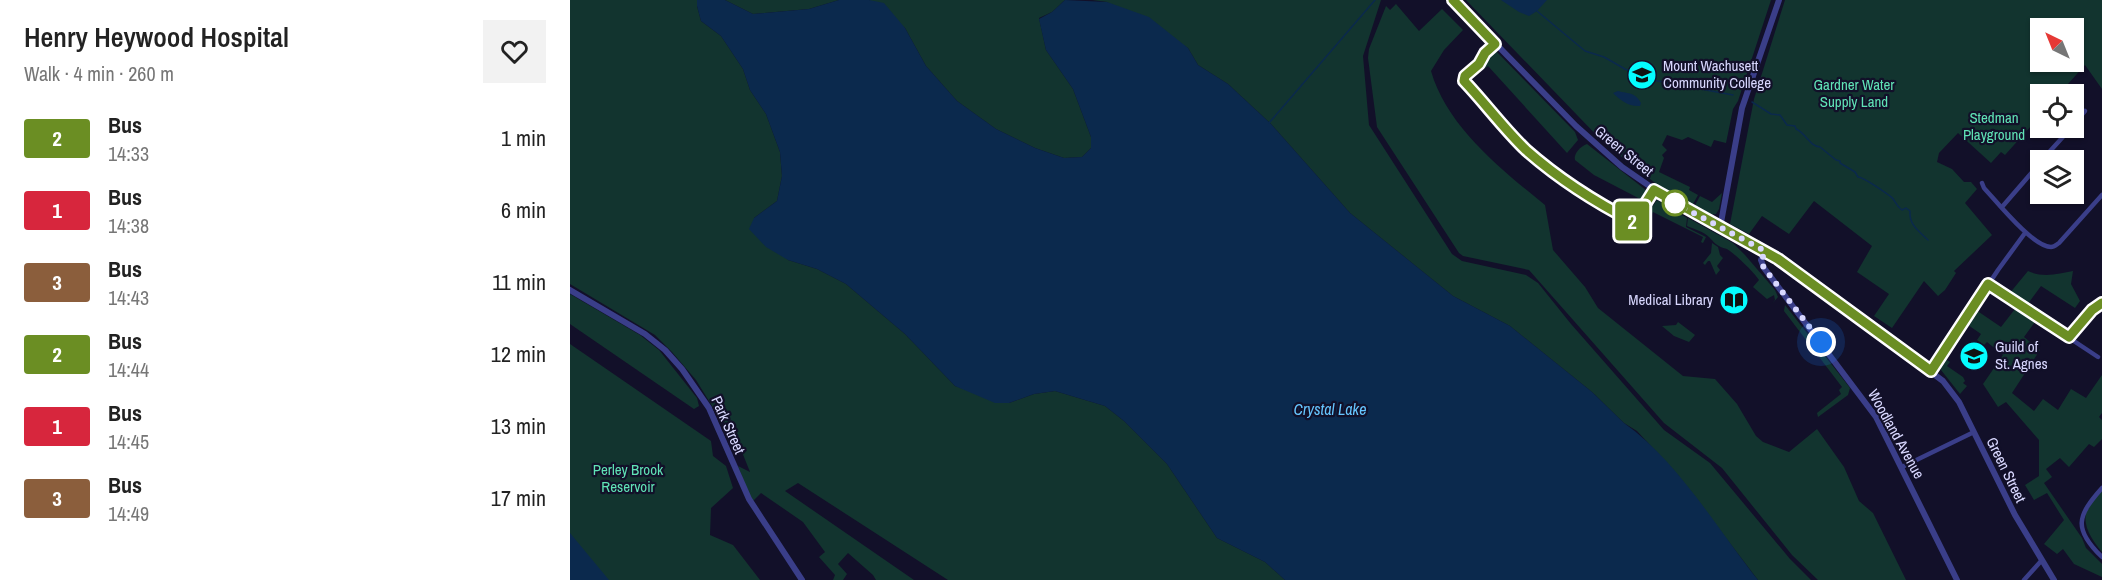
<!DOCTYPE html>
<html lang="en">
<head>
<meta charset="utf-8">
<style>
  :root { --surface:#fff; --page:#f2f2f2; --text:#222; --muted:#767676 }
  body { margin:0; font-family:"Archivo Narrow",sans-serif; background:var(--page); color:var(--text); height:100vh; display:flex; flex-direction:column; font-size:22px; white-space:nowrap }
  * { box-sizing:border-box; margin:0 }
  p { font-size:20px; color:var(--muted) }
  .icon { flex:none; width:33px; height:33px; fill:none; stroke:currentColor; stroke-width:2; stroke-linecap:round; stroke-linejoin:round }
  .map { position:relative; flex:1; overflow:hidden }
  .panel { display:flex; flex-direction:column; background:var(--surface); width:570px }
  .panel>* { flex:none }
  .badge { padding:0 12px; border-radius:4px; font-size:21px; line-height:39px }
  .needle { width:39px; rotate:317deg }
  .buttons { position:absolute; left:1460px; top:18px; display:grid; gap:12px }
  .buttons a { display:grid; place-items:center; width:54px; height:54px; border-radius:0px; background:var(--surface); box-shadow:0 2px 4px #0004; font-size:30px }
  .you { position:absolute; width:30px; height:30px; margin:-15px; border:4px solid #fff; border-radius:50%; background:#1a73e8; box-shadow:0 0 0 9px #1a73e833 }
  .map>.badge { position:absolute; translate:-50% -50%; box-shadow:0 0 0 3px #fff }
  .round { display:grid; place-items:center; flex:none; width:63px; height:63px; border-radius:0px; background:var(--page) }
  .overview { display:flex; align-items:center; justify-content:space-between; height:102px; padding:0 24px }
  h1 { font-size:28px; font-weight:600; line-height:45px }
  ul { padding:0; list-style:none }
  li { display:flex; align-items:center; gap:18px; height:72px; padding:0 24px }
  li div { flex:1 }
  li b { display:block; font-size:22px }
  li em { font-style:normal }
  li .badge { min-width:66px; font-weight:700; text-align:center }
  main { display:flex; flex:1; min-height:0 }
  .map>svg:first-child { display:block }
  .green { fill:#12342f; fill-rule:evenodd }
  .water { fill:#0b294d }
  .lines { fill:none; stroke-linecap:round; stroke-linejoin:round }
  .stream { stroke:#0b294d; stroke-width:1.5 }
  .minor { stroke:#3a3e89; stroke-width:4.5 }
  .tertiary { stroke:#3a3e89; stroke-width:6 }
  .line-casing { stroke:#fff; stroke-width:14 }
  .line { stroke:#6b8e23; stroke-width:9 }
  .walk { stroke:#d9d8ff; stroke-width:6; stroke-dasharray:0 10.8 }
  .stop-dot { fill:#fff; stroke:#6b8e23; stroke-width:3 }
  .labels { text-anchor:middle; stroke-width:4.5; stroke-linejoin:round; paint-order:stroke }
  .poi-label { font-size:15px; fill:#d9d8ff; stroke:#121029; text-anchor:start }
  .park-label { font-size:15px; fill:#60e3b6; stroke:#121029 }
  .street-label { font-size:15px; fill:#d9d8ff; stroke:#121029 }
  .water-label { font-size:16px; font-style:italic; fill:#66c6ff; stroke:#121029 }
</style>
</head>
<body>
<main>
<section class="panel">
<div class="overview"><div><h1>Henry Heywood Hospital</h1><p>Walk · 4 min · 260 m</p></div><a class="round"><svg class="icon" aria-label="heart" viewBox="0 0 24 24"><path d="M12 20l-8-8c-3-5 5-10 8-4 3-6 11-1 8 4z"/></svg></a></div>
<ul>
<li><span class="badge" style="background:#6b8e23;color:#fff">2</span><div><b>Bus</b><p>14:33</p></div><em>1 min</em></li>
<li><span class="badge" style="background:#d7263d;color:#fff">1</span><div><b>Bus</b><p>14:38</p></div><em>6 min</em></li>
<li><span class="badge" style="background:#8b5e3c;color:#fff">3</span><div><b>Bus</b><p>14:43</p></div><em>11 min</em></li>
<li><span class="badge" style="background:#6b8e23;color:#fff">2</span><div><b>Bus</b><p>14:44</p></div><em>12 min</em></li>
<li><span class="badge" style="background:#d7263d;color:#fff">1</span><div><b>Bus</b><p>14:45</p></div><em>13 min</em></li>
<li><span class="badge" style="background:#8b5e3c;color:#fff">3</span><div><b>Bus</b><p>14:49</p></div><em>17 min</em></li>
</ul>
</section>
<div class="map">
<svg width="1532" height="580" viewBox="0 0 1532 580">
  <rect width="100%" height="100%" fill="#121029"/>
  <g class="green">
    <polygon points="0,0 127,0 127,6 131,21 151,36 173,69 180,90 196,114 210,152 212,176 207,201 184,218 218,260 247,269 276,284 335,334 385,386 439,403 464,394 485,391 535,406 554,421 597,464 647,538 695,562 715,580 378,580 228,483 215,491 344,580 306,580 303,575 278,553 268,564 277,574 273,580 263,580 265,575 249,557 255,552 233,522 191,493 182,502 168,466 180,472 164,432 152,422 126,380 102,352 85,335 0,284"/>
    <polygon points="155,0 269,0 239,9 183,14"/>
    <polygon points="299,0 495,0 482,12 469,18 476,50 503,89 521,137 521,148 512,157 494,158 465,148 426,129 387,101 356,66 335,28"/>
    <polygon points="522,0 811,0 793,56 799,125 882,254 892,261 956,275 968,283 1001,324 1094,430 1140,463 1220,559 1241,580 1188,580 1107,474 1067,431 1054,423 1022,392 940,326 883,296 780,213 701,124 658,84 628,65 618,48 537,2"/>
    <polygon points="896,0 1201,0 1168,101 1163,109 1156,143 1144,140 1141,147 1118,137 1112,140 1097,135 1092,145 1097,150 1092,155 1094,158 1089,172 1120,187 1119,190 1128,195 1122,206 1089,186 1035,144"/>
    <path d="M1215,0H1532V89L1515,65L1489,94H1470V116L1435,155L1431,152L1421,163L1388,133L1369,153L1367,162L1382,169L1394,182H1401L1407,189L1395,203L1422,235L1384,271L1386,273L1375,290L1368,296L1354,281L1322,328L1304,316L1319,294L1287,272L1302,246L1244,201L1219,234L1192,216L1179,234L1160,224L1184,99ZM1470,28H1503V62H1470Z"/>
    <path d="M826,4L849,31L872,9L893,30L874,50L861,71C877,127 932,170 975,205L983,250L1015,287L1028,308L1113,376L1145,379L1167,404L1186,436L1193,442L1219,452L1247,429L1274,467L1289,501L1303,513L1336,580H1248L1222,555L1152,468L1094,423L959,270L893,256L889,253L807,127L798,58L799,49L816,6L820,10Z"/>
    <polygon points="925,50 1005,132 1008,140 997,153 918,66 914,69 913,67 921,51"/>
    <path d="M1017,144L1077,191L1078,194L1074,201L1024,175L1005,160C1003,154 1011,146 1017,144Z"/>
    <polygon points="1152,193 1149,209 1146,214 1138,215 1124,207 1130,196 1142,202"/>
    <polygon points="1087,200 1117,218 1116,227 1136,237 1133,243 1131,242 1133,237 1083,212 1082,214 1079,214 1072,228 1069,228 1069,225"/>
    <path d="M1118,218L1163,243L1175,255L1205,290L1208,297L1202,304L1205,300L1204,295L1197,299L1183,287L1189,280C1185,273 1164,253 1157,249C1155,248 1152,248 1149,246C1144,243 1143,241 1139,237C1134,232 1124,229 1117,226Z"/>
    <polygon points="1142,243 1148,247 1150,255 1153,258 1147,266 1150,270 1146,275 1140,261 1138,261 1135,265 1133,263 1141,253"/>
    <path d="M1458,271C1472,278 1489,274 1503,271L1501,284L1510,301L1505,308L1471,286L1457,305L1439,294Z"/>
    <polygon points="0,294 70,335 89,350 127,398 129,406 124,409 0,324"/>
    <polygon points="1215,305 1280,388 1278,395 1248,417 1247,413 1271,394 1269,390 1272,387 1214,311"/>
    <polygon points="1445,309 1465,322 1454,337 1470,350 1442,393 1464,411 1473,399 1488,410 1501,389 1516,398 1532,375 1532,413 1529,417 1532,420 1532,439 1524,447 1519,444 1499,467 1490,458 1476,469 1482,477 1474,483 1512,538 1516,548 1532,564 1532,577 1504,564 1493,549 1487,554 1474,544 1494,520 1477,493 1464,500 1455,485 1469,476 1469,440 1436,402 1428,407 1413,384 1433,355 1417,342 1414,345 1407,340 1411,334 1398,325 1394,328 1406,310 1431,327"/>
    <polygon points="1108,322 1125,335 1119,342 1104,336 1092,326 1106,325"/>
    <polygon points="0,344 141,441 143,456 156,466 163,488 141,508 140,535 163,545 190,580 0,580"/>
    <polygon points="1374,358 1380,362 1377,366 1393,377 1395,381 1393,383 1397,386 1390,394 1371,370 1370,366"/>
    <path d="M1532,491V552C1522,540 1509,522 1519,506C1522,501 1528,496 1532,491Z"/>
  </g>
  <g class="water">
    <path d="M127,0H155L183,14L239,9L269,0H299L314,3L335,28L356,66L387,101L426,129L465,148L494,158L512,157L521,148V137L503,89L476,50L469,19L482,12L495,0L537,2L579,17L618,48L628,65L658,84L701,124L780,213L883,296L940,326L1022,392L1054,423C1107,460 1148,530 1188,580H715L695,562L647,538L597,464L554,421L535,406L485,391L464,394L439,403H425L385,386L335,334L276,284L247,269L218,260L196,247L179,229L184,218L207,201L212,176L210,152L196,114L180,90L173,69L151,36L131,21L127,6Z"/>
    <polygon points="931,0 977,0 967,11 959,16 949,12"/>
    <path d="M1048,91C1059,94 1065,92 1071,103L1070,106C1059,107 1050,100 1043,93Z"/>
    <polygon points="0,533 39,580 0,580"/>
  </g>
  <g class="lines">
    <g class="stream">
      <polyline points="967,11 1015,51 1034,57 1055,69 1077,79 1163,95"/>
      <path d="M1182,102L1201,114L1210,115L1217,125L1225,126L1226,129C1236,133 1239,146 1250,147L1266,160L1270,161V163L1285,172L1288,177C1293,177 1313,191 1320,196C1325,199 1325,205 1332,210L1336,208L1340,211C1339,225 1348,230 1358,240"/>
      <polyline points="699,123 805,0"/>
    </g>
    <g class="minor">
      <polyline points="1503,125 1515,111"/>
      <polyline points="1472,160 1501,128"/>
      <path d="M1412,183L1414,188C1427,202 1463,247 1481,247C1484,247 1486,245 1489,243L1532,195"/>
      <polyline points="1432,207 1470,163"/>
      <polyline points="1418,284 1528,357"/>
      <polyline points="1499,337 1522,310 1532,303"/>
      <polyline points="1361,371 1428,270 1455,233"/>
      <polyline points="1332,467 1404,432"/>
      <path d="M1532,488C1507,516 1503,529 1532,557"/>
      <polyline points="1454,580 1472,560"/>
    </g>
    <g class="tertiary">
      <polyline points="883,0 1006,126 1052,167 1104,203 1208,259 1373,381 1389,402 1445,515 1484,580"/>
      <polyline points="1150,228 1172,108 1209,0"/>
      <polyline points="1195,251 1191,260 1194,268 1306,417 1387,580"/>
      <polyline points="0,290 75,334 95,350 112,369 139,408 179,499 232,580"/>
    </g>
  </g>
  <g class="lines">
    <g class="line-casing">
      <path id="line" d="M883,0L925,44L915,53L909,64L895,76L894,81C915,103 934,129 956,150C990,180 1023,201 1064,222L1084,190L1208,259L1361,371L1418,284L1499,337L1522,310L1532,303"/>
    </g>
    <use href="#line" class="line"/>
    <polyline class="walk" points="1105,203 1195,251 1191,262 1194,268 1251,342"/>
  </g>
  <defs>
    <g id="university-disc" transform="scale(1.5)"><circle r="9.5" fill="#04fcff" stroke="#121029"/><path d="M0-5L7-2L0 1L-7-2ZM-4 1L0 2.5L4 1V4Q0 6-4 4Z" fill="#111"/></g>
    <g id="library-disc" transform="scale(1.5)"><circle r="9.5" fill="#04fcff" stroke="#121029"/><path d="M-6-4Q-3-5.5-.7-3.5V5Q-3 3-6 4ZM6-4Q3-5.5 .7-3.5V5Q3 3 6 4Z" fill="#111"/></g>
    <g id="school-disc" transform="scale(1.5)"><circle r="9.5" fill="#04fcff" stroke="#121029"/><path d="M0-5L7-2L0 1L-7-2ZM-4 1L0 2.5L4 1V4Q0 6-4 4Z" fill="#111"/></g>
  </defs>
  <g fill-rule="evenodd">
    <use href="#university-disc" x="1072" y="75"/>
    <use href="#library-disc" x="1164" y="300"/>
    <use href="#school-disc" x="1404" y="356"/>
  </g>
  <circle class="stop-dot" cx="1105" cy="203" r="12"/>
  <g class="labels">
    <g class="poi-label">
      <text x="1093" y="71">Mount Wachusett<tspan x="1093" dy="17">Community College</tspan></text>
      <text x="1143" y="305" text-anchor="end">Medical Library</text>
      <text x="1425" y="352">Guild of<tspan x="1425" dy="17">St. Agnes</tspan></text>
    </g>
    <g class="park-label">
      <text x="1284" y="90">Gardner Water<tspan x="1284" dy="17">Supply Land</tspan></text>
      <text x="1424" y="123">Stedman<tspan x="1424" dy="17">Playground</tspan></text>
      <text x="58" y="475">Perley Brook<tspan x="58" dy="17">Reservoir</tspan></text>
    </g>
    <g class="street-label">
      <text transform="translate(1054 151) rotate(39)" y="5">Green Street</text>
      <text transform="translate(158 425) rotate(66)" y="5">Park Street</text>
      <text transform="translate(1326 434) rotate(61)" y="5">Woodland Avenue</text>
      <text transform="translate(1436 470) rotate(64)" y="5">Green Street</text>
    </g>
    <g class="water-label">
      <text x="760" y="415">Crystal Lake</text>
    </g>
  </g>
</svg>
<div class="buttons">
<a><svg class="needle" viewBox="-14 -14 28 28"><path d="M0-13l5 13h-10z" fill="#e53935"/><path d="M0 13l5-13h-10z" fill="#767676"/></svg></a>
<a><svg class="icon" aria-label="locate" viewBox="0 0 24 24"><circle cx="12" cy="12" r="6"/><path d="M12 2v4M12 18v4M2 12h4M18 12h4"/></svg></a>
<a><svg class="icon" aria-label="layers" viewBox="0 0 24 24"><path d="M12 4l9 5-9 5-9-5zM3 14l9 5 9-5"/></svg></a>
</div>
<div class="you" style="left:1251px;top:342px"></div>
<b class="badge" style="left:1062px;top:221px;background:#6b8e23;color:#fff">2</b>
</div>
</main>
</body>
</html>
